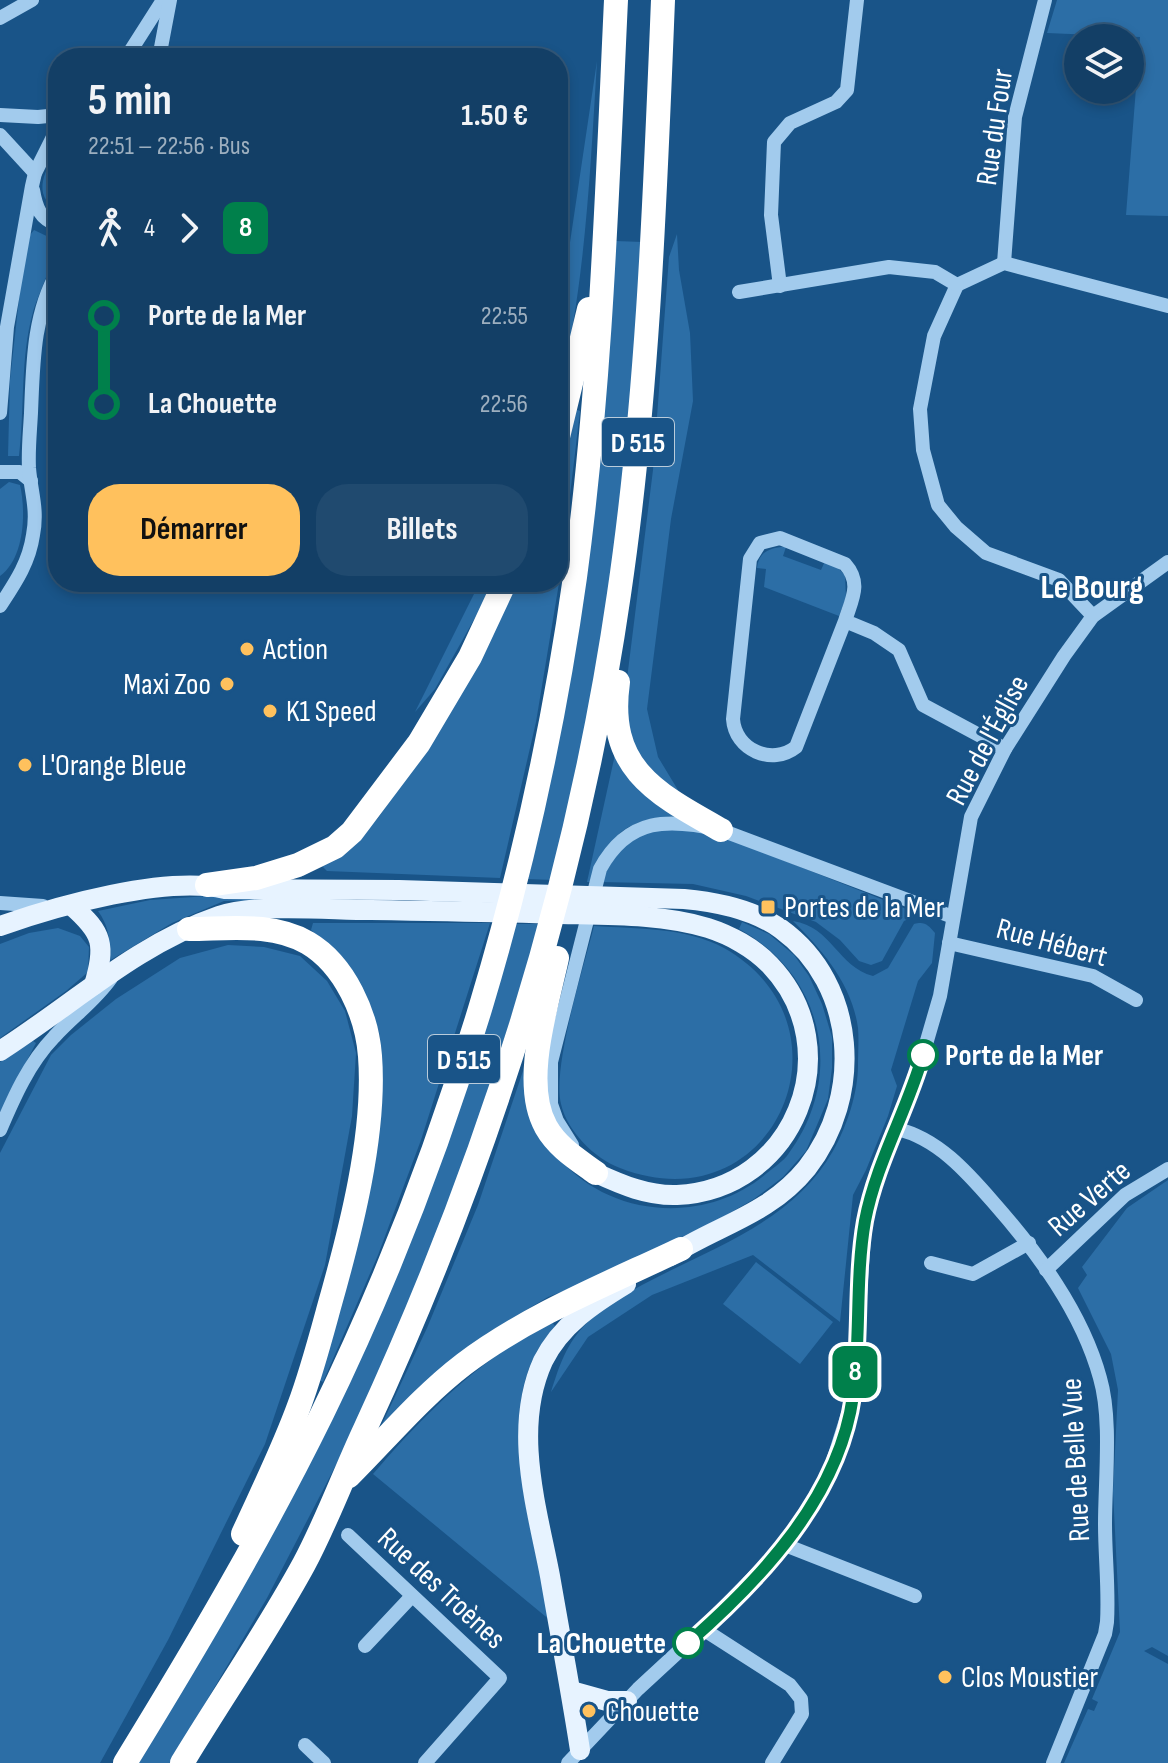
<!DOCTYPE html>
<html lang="fr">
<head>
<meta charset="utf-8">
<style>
  :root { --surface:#133f66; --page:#204a6f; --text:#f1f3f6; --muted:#9dafbf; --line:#32587a; --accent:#ffc15d }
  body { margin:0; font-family:"Sofia Sans Condensed",sans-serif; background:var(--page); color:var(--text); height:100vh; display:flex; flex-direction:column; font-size:30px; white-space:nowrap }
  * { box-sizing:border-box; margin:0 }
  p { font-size:26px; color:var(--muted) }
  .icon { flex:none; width:44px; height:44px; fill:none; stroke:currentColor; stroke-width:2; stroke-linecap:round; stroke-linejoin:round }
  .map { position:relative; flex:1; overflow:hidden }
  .details { position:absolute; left:48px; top:48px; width:520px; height:544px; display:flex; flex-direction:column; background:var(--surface); border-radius:32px; box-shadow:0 4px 12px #0003,0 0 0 2px var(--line) }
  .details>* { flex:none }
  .badge { padding:0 16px; border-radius:12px; font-size:28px; line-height:52px }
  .controls { position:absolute; left:1064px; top:24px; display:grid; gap:16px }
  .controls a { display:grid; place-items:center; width:80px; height:80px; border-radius:50%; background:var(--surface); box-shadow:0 4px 12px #0003,0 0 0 2px var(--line); font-size:40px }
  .map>.badge { position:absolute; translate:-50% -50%; box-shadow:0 0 0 4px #fff }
  .legs { display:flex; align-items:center; gap:12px; height:88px; padding:0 40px; font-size:26px }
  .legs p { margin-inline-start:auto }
  .summary { display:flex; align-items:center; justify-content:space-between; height:136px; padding:0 40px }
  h1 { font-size:44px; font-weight:700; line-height:60px }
  .primary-button { display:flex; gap:16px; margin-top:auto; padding:16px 40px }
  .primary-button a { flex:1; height:92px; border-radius:32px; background:var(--accent); color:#111; font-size:32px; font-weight:700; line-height:92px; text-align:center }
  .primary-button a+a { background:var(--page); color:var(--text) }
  ul { padding:0 40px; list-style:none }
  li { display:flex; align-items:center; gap:28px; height:88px; font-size:30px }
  li i { display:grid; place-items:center; width:12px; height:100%; margin:0 10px; background:currentColor }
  li i::after { content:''; width:20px; height:20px; margin:-10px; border:6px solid; border-radius:50%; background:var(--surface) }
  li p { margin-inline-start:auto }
  li:first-child i { background:linear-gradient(#0000 50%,currentColor 0) }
  li:last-child i { background:linear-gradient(currentColor 50%,#0000 0) }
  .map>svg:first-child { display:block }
  .green { fill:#2c6ea6 }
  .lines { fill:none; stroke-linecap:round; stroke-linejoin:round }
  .minor { stroke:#a2cbed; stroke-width:14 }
  .major { stroke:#e7f3ff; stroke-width:20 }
  .highway { stroke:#fff; stroke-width:24 }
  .line-1-casing { stroke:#fff; stroke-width:18 }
  .line-1 { stroke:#00804b; stroke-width:12 }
  .poi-dot { fill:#ffc15d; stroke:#195488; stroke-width:3 }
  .stop-1-dot { fill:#fff; stroke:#00804b; stroke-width:4 }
  .labels { text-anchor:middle; stroke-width:6; stroke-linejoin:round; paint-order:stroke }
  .shield { fill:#195488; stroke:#baccdb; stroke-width:2 }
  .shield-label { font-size:28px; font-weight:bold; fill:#fff }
  .street-label { font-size:30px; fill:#fff; stroke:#195488 }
  .poi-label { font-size:30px; fill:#fff; stroke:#195488; text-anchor:start }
  .stop-label { font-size:30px; font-weight:bold; fill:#fff; stroke:#195488; text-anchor:start }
  .quarter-label { font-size:34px; font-weight:bold; fill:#fff; stroke:#195488 }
</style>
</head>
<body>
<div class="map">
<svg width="1168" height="1763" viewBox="0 0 1168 1763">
  <rect width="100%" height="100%" fill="#195488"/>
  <g class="green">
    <polygon points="1057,0 1168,0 1168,216 1126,215 1140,37 1047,33"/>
    <path d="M597,61C590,177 585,285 558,400V323Z"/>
    <path d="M58,148V210C30,195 46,169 58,148Z"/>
    <path d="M34,230L57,241C59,250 37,297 33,312C20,358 25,408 19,456H8L10,380L21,281L30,235Z"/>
    <polygon points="677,234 679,270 690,333 693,401 671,519 647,709 658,757 684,800 667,791 631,745 623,711 653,470 669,257"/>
    <path d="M615,241L643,242C635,359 625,477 609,593C596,690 574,785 554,880L526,879Z"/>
    <polygon points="575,409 580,411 561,571 536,722 500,878 327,871 321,865 342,855 378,818 434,737 515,582 558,582 558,470"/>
    <path d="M9,482L20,485C26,511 25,558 0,576V489Z"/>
    <path d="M781,547H786L783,556L821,570L825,561L836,566L845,575L846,598L839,616L764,587L766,569L757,568C759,553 767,549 781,547Z"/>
    <polygon points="480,582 495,582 435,689 415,712"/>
    <path d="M616,750L678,816C623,820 612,832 591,882H587Z"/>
    <polygon points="653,828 688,828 722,836 914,912 913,917 904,921 882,961 871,965 859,961 840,940 816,922 746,896 693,884 600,882 626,839"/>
    <path d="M208,896L319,900L224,901L172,923L109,961C110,941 110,928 98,911L150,900Z"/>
    <path d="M793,921C832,927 838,967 873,976L888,968L914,924C925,921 928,925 935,933L932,963L918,981L891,1070L897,1086L888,1116L866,1170L853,1195L840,1322L753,1255L652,1295L588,1337L551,1392C559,1367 565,1347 583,1327C599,1308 621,1297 642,1285C711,1248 792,1223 833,1151C847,1126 858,1093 858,1065C858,1053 859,1040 858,1028C852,984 823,951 793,921Z"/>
    <path d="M742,922L769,934L794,955L809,976L822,1004L832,1037V1068L828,1099L806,1151L783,1177L754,1199L723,1217L600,1277L548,1297L486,1334L387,1427L382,1424L427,1328L478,1205L527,1059C532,1077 549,1147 558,1157C610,1219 707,1225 767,1173C774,1167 784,1161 789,1153C846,1075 823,974 739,929Z"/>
    <polygon points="313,923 490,923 421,1140 378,1255 323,1382 317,1379 378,1101 380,1036 369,1002 343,958 311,930"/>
    <polygon points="516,924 541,924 445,1222 353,1432 267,1598 170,1763 138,1763 249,1573 496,989"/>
    <path d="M594,926C637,929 686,927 724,948C861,1025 775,1228 620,1168C595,1159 567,1131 561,1104C552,1066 584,967 594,926Z"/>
    <polygon points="58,928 80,936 89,947 88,972 66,991 0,1038 0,944 29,933"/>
    <polygon points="228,945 264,947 300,956 327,981 345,1011 356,1053 352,1116 325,1265 265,1444 168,1640 100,1763 0,1763 0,1153 51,1055 71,1035 116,999 180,958"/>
    <polygon points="33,1041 36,1043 0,1113 0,1062"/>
    <polygon points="1168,1180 1168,1656 1152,1647 1144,1651 1168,1664 1168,1763 1064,1763 1088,1709 1094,1711 1098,1702 1092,1699 1120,1632 1113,1491 1118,1390 1111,1354 1078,1288 1087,1275 1082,1267 1127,1208"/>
    <polygon points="756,1262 833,1322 800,1364 723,1304"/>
    <path d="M552,1322L555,1326C549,1334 542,1342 537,1351C496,1423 535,1544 551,1621L373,1474C424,1414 481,1357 552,1322Z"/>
  </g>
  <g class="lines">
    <g class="minor">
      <polyline points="0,18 32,0"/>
      <polyline points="126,58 163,0"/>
      <polyline points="159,58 170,0"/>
      <polyline points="0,115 38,117 58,115"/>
      <polyline points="0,135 35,173"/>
      <path d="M33,190C36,208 40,219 58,225"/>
      <polyline points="1004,263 1015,117 1045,0"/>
      <polyline points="957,285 934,336 920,409 923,450 938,505 956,527 986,553 1059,580 1093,616"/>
      <polyline points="957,285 1004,263 1168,306"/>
      <polyline points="780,286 771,215 774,142 790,123 836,102 847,90 857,0"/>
      <polyline points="739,292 889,267 935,272 957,285"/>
      <polyline points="0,413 7,327 32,186 35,173 58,127"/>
      <polyline points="0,472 20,472 31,481"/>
      <path d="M0,606C15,583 29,563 33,535C38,509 31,493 29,468C28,450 30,432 31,413C33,365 33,314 58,271"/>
      <path d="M845,621L796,747C772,766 735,750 733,719L750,559L760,543L780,538L845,564C862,583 852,599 845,621L874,633L899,650L923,705L1005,749"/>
      <polyline points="0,903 43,906"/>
      <polyline points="949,943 1093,976 1136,1000"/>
      <path d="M897,1129C937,1138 967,1172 993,1202C1037,1252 1082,1312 1100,1378C1112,1419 1105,1480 1105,1524C1105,1557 1109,1589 1107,1622L1105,1634L1053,1763"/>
      <path d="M0,1130C14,1097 29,1063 54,1037C73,1016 95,1001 111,978"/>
      <path d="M572,1145L557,1121L551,1104V1062L600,869C628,817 669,818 721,830L953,917"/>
      <polyline points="931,1263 973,1274 1029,1243"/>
      <polyline points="1046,1270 1125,1195 1168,1169"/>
      <polyline points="348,1535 500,1678 425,1763"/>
      <polyline points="785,1545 915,1596"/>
      <polyline points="703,1629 790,1685 801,1699 802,1714 772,1763"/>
      <polyline points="365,1646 412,1596"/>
      <polyline points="305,1745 324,1763"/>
      <polyline points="568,1763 638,1689 703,1629 785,1545 827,1480 853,1398 865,1222 879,1169 917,1075 940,996 971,817 1005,749 1064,656 1093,616 1168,562"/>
    </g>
    <g class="major">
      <path d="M72,906C103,933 106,945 94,985"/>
      <path d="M0,926C57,906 166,875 225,889L399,890L684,899C717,902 753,909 781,929C858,985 863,1097 807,1168C769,1215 718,1225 670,1256"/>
      <path d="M0,1051C72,1005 137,944 219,916C259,903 328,910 371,910C435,911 498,912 561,914C609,915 662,914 708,928C730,935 754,948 770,965C851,1050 794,1190 677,1195C648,1196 622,1185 596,1173"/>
      <polyline points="571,1691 607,1701 627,1701"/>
      <path d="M580,1750C571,1692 560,1634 550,1576C537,1508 512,1429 543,1361C561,1325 593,1304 626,1284"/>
    </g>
    <g class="highway">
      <polyline points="558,437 589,309"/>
      <path d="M618,682C606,768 655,793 721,830"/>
      <polyline points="207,885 256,878 298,865 335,847 352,832 419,743 470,657 505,582"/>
      <path d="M189,929C227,929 273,922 308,943C345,965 367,1015 370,1056C376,1134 350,1233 329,1307C320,1340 311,1374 299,1406C283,1450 262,1492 243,1534"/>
      <path d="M557,958C547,1005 521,1083 546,1127C558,1148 577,1159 596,1173"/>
      <path d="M349,1476C387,1438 422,1396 464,1364C529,1315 607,1284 681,1249"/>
      <path d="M125,1763C195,1649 263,1534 322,1414C449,1154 535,863 575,577C601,386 607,192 616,0"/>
      <path d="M182,1763C222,1697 267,1632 304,1564C327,1521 344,1474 365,1429C488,1163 577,884 619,594C648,397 655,198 663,0"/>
    </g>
  </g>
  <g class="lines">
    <g class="line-1-casing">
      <path id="line-1" d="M688,1643C761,1579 839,1497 853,1396C861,1339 855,1278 865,1221C876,1163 907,1111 923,1055"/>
    </g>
    <use href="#line-1" class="line-1"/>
  </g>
  <g class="poi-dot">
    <circle cx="247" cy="649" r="8"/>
    <circle cx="227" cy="684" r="8"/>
    <circle cx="270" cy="711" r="8"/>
    <circle cx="25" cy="765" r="8"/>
    <rect x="760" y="899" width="16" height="16" rx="4"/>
    <circle cx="945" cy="1677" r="8"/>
    <circle cx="589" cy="1711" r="8"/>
  </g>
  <g class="stop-1-dot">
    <circle cx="923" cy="1055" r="14"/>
    <circle cx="688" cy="1643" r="14"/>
  </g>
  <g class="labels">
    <g class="shield">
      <rect x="602" y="418" width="72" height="48" rx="6"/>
      <rect x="428" y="1035" width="72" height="48" rx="6"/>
    </g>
    <g class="shield-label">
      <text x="638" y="452">D 515</text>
      <text x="464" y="1069">D 515</text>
    </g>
    <g class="street-label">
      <text transform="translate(994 127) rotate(-82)" y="10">Rue du Four</text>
      <text transform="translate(987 740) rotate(-62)" y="10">Rue de l'Église</text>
      <text transform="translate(1052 942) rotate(15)" y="10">Rue Hébert</text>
      <text transform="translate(1089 1198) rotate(-41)" y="10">Rue Verte</text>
      <text transform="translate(1075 1460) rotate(-93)" y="10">Rue de Belle Vue</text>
      <text transform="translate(442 1588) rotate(43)" y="10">Rue des Troènes</text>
    </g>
    <g class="poi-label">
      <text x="263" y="659">Action</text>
      <text x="211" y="694" text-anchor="end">Maxi Zoo</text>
      <text x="286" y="721">K1 Speed</text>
      <text x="41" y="775">L'Orange Bleue</text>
      <text x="784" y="917">Portes de la Mer</text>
      <text x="961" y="1687">Clos Moustier</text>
      <text x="605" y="1721">Chouette</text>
    </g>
    <g class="stop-label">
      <text x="945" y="1065">Porte de la Mer</text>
      <text x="666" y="1653" text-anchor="end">La Chouette</text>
    </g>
    <g class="quarter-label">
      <text x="1092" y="598">Le Bourg</text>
    </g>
  </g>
</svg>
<div class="controls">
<a><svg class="icon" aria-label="layers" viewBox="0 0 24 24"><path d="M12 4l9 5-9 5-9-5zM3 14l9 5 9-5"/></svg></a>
</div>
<b class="badge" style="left:855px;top:1372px;background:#00804b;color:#fff">8</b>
<section class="details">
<div class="summary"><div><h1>5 min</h1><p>22:51 – 22:56 · Bus</p></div><b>1.50 €</b></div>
<div class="legs"><svg class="icon" aria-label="walk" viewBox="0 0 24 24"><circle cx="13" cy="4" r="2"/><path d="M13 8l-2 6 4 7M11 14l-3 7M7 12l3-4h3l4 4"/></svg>4<svg class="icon" aria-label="forward" viewBox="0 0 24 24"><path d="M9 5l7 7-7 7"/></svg><b class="badge" style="background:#00804b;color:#fff">8</b></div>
<ul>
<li><i style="color:#00804b"></i><b>Porte de la Mer</b><p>22:55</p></li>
<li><i style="color:#00804b"></i><b>La Chouette</b><p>22:56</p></li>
</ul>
<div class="primary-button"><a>Démarrer</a><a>Billets</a></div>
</section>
</div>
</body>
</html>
